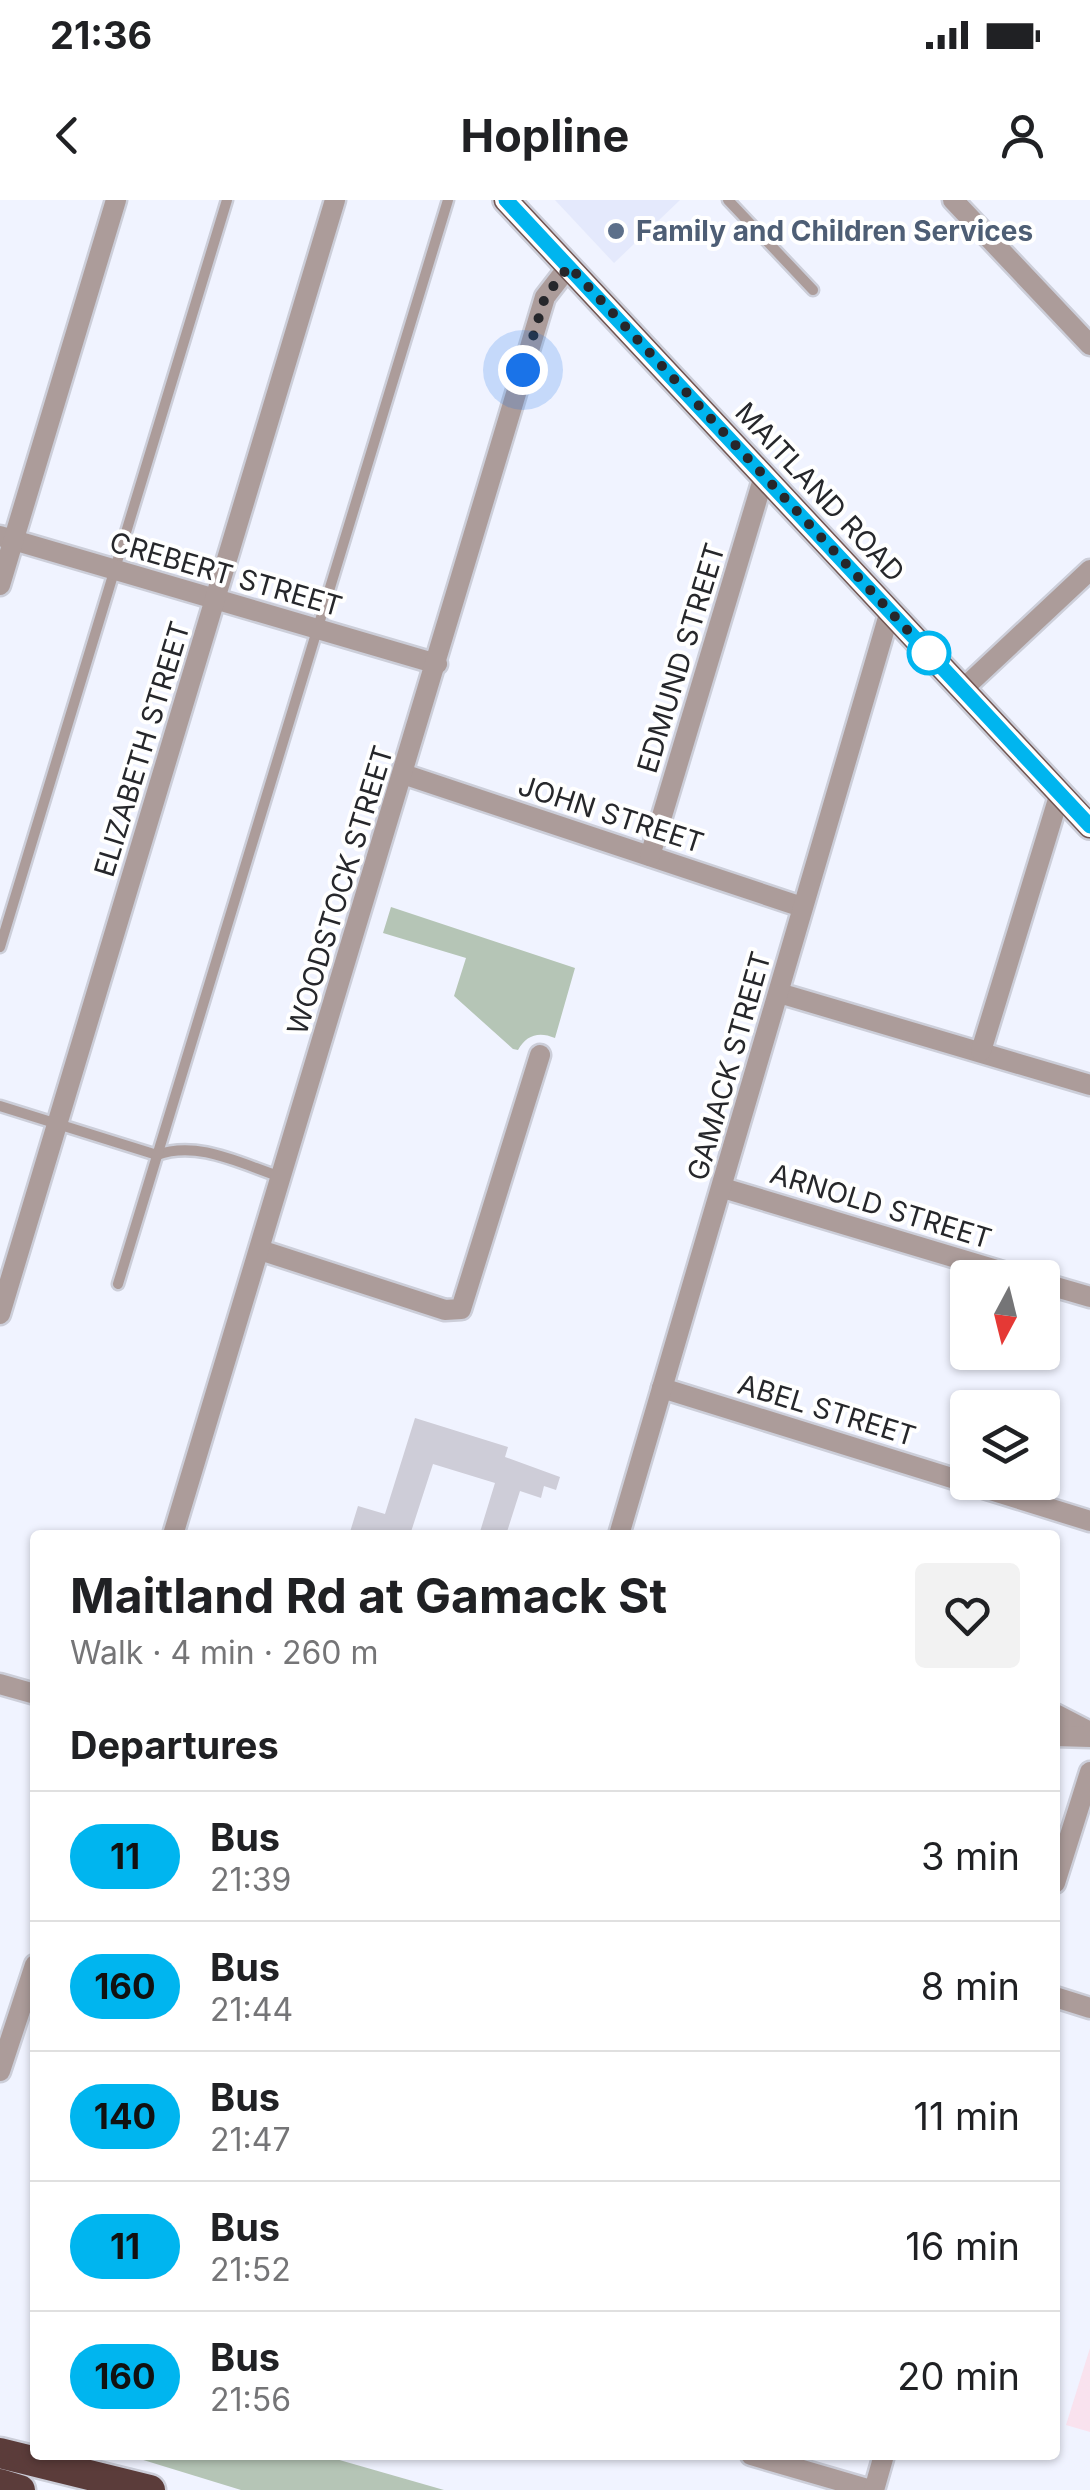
<!DOCTYPE html>
<html lang="en">
<head>
<meta charset="utf-8">
<style>
  :root { --surface:#fff; --page:#f2f2f2; --text:#202124; --muted:#757577; --line:#e0e0e0 }
  body { margin:0; font-family:Inter,sans-serif; background:var(--page); color:var(--text); height:100vh; display:flex; flex-direction:column; font-size:38px; white-space:nowrap }
  * { box-sizing:border-box; margin:0 }
  p { font-size:32px; color:var(--muted) }
  .icon { flex:none; width:55px; height:55px; fill:none; stroke:currentColor; stroke-width:2; stroke-linecap:round; stroke-linejoin:round }
  .map { position:relative; flex:1; overflow:hidden }
  .side { position:absolute; left:30px; top:1330px; width:1030px; height:930px; display:flex; flex-direction:column; background:var(--surface); border-radius:10px; box-shadow:0 2px 8px #0004 }
  .side>* { flex:none }
  .badge { padding:0 20px; border-radius:32px; font-size:35px; line-height:65px }
  .needle { width:65px; rotate:187deg }
  .controls { position:absolute; left:950px; top:1060px; display:grid; gap:20px }
  .controls a { display:grid; place-items:center; width:110px; height:110px; border-radius:10px; background:var(--surface); box-shadow:0 2px 8px #0004; font-size:50px }
  .you { position:absolute; width:50px; height:50px; margin:-25px; border:8px solid #fff; border-radius:50%; background:#1a73e8; box-shadow:0 0 0 15px #1a73e833 }
  .map>.badge { position:absolute; translate:-50% -50%; box-shadow:0 0 0 5px #fff }
  h2 { padding:0 40px; font-size:38px; line-height:90px }
  .round { display:grid; place-items:center; flex:none; width:105px; height:105px; border-radius:10px; background:var(--page) }
  .headline { display:flex; align-items:center; justify-content:space-between; height:170px; padding:0 40px }
  h1 { font-size:48px; font-weight:700; line-height:75px }
  ul { padding:0; list-style:none }
  li { display:flex; align-items:center; gap:30px; height:130px; padding:0 40px; border-top:2px solid var(--line) }
  li div { flex:1 }
  li b { display:block; font-size:38px }
  li em { font-style:normal }
  li .badge { min-width:110px; font-weight:700; text-align:center }
  .status { display:flex; justify-content:space-between; align-items:center; height:70px; padding:0 50px; background:var(--surface); direction:ltr }
  .status svg { height:28px; fill:currentColor }
  header { display:flex; justify-content:space-between; align-items:center; height:130px; padding:0 40px; background:var(--surface); font-size:45px; font-weight:700 }
  .map>svg:first-child { display:block }
  .built { fill:#e4e9fc }
  .education { fill:#f9e2ee }
  .green { fill:#b5c5b6 }
  .building { fill:#cecdd8 }
  .lines { fill:none; stroke-linecap:round; stroke-linejoin:round }
  .lane-casing { stroke:#ccced9; stroke-width:15 }
  .street-casing { stroke:#ccced9; stroke-width:25 }
  .primary-casing { stroke:#ccced9; stroke-width:30 }
  .highway-casing { stroke:#ccced9; stroke-width:35 }
  .lane { stroke:#ac9c9a; stroke-width:10 }
  .street { stroke:#ac9c9a; stroke-width:20 }
  .primary { stroke:#705552; stroke-width:25 }
  .highway { stroke:#5b3c3a; stroke-width:30 }
  .line-casing { stroke:#fff; stroke-width:22 }
  .line { stroke:#00b5ef; stroke-width:15 }
  .walk { stroke:#26272b; stroke-width:10; stroke-dasharray:0 18 }
  .service-dot { fill:#5c6f8a; stroke:#fff; stroke-width:4 }
  .stop-dot { fill:#fff; stroke:#00b5ef; stroke-width:5 }
  .labels { text-anchor:middle; stroke-width:8; stroke-linejoin:round; paint-order:stroke }
  .service-label { font-size:28px; font-weight:bold; fill:#4e5e75; stroke:#fff; text-anchor:start }
  .street-label { font-size:28px; fill:#26272b; stroke:#fff }
</style>
</head>
<body>
<div class="status"><b>21:36</b><svg viewBox="0 0 49 12"><path d="M0 12V9h3v3zM5 12V6h3v6zM10 12V3h3v9zM15 12V0h3v12zM26 1h20v11H26zM47 4h2v5h-2z"/></svg></div>
<header><svg class="icon" aria-label="back" viewBox="0 0 24 24"><path d="M15 5l-7 7 7 7"/></svg>Hopline<svg class="icon" aria-label="person" viewBox="0 0 24 24"><circle cx="12" cy="8" r="4"/><path d="M4 21q1-7 8-7t8 7"/></svg></header>
<div class="map">
<svg width="1090" height="2290" viewBox="0 0 1090 2290">
  <rect width="100%" height="100%" fill="#f0f3ff"/>
  <polygon class="built" points="555,0 680,0 614,63"/>
  <polygon class="education" points="1090,2148 1090,2232 1066,2225"/>
  <g class="green">
    <path d="M391,707L575,768L555,838C539,831 526,835 518,850L513,849L454,796L466,758L383,733Z"/>
    <polygon points="127,2255 322,2255 444,2290 241,2290"/>
  </g>
  <polygon class="building" points="415,1218 508,1247 505,1257 560,1277 556,1290 544,1286 541,1298 520,1291 506,1335 479,1335 495,1283 433,1264 410,1335 350,1332 358,1306 385,1314"/>
  <g class="lines">
    <g class="lane-casing">
      <g id="lane">
        <polyline points="728,0 813,90"/>
        <polyline points="0,747 227,0"/>
        <path d="M0,906L157,955C198,940 241,964 281,977"/>
        <polyline points="118,1084 448,0"/>
      </g>
    </g>
    <g class="street-casing">
      <g id="street">
        <polyline points="953,0 1090,145"/>
        <polyline points="0,336 437,464"/>
        <polyline points="0,385 116,0"/>
        <polyline points="963,489 1090,370"/>
        <polyline points="403,574 802,707"/>
        <polyline points="650,656 764,276"/>
        <polyline points="779,793 1090,885"/>
        <polyline points="981,851 1060,593"/>
        <polyline points="723,988 1023,1078"/>
        <polyline points="260,1050 445,1110 461,1109 540,855"/>
        <polyline points="1042,1083 1090,1097"/>
        <polyline points="0,1114 335,0"/>
        <polyline points="662,1188 1090,1321"/>
        <polyline points="173,1335 545,97 569,66"/>
        <polyline points="619,1335 890,411"/>
        <polyline points="0,1484 35,1494"/>
        <polyline points="1055,1514 1090,1532"/>
        <polyline points="1055,1536 1090,1537"/>
        <polyline points="1055,1683 1090,1572"/>
        <polyline points="1055,1797 1090,1808"/>
        <polyline points="0,1871 35,1765"/>
        <polyline points="751,2255 871,2290"/>
        <polyline points="874,2290 884,2255"/>
      </g>
    </g>
    <g class="primary-casing">
      <polyline id="primary" points="506,0 1090,626"/>
    </g>
    <g class="highway-casing">
      <g id="highway">
        <polyline points="0,2253 150,2290"/>
        <polyline points="0,2284 20,2290"/>
      </g>
    </g>
    <use href="#lane" class="lane"/>
    <use href="#street" class="street"/>
    <use href="#primary" class="primary"/>
    <use href="#highway" class="highway"/>
  </g>
  <g class="lines">
    <g class="line-casing">
      <polyline id="line" points="506,0 1090,626"/>
    </g>
    <use href="#line" class="line"/>
    <polyline class="walk" points="523,170 545,97 569,66 938,463 929,453"/>
  </g>
  <circle class="service-dot" cx="616" cy="31" r="10"/>
  <circle class="stop-dot" cx="929" cy="453" r="20"/>
  <g class="labels">
    <g class="service-label">
      <text x="636" y="41">Family and Children Services</text>
    </g>
    <g class="street-label">
      <text transform="translate(820 292) rotate(47)" y="10">MAITLAND ROAD</text>
      <text transform="translate(226 374) rotate(16)" y="10">CREBERT STREET</text>
      <text transform="translate(681 458) rotate(-73)" y="10">EDMUND STREET</text>
      <text transform="translate(142 549) rotate(-73)" y="10">ELIZABETH STREET</text>
      <text transform="translate(611 614) rotate(18)" y="10">JOHN STREET</text>
      <text transform="translate(340 690) rotate(-73)" y="10">WOODSTOCK STREET</text>
      <text transform="translate(729 866) rotate(-74)" y="10">GAMACK STREET</text>
      <text transform="translate(881 1006) rotate(17)" y="10">ARNOLD STREET</text>
      <text transform="translate(827 1210) rotate(17)" y="10">ABEL STREET</text>
    </g>
  </g>
</svg>
<div class="controls">
<a><svg class="needle" viewBox="-14 -14 28 28"><path d="M0-13l5 13h-10z" fill="#e53935"/><path d="M0 13l5-13h-10z" fill="#757577"/></svg></a>
<a><svg class="icon" aria-label="layers" viewBox="0 0 24 24"><path d="M12 4l9 5-9 5-9-5zM3 14l9 5 9-5"/></svg></a>
</div>
<div class="you" style="left:523px;top:170px"></div>
<section class="side">
<div class="headline"><div><h1>Maitland Rd at Gamack St</h1><p>Walk · 4 min · 260 m</p></div><a class="round"><svg class="icon" aria-label="heart" viewBox="0 0 24 24"><path d="M12 20l-8-8c-3-5 5-10 8-4 3-6 11-1 8 4z"/></svg></a></div>
<h2>Departures</h2>
<ul>
<li><span class="badge" style="background:#00b5ef;color:#111">11</span><div><b>Bus</b><p>21:39</p></div><em>3 min</em></li>
<li><span class="badge" style="background:#00b5ef;color:#111">160</span><div><b>Bus</b><p>21:44</p></div><em>8 min</em></li>
<li><span class="badge" style="background:#00b5ef;color:#111">140</span><div><b>Bus</b><p>21:47</p></div><em>11 min</em></li>
<li><span class="badge" style="background:#00b5ef;color:#111">11</span><div><b>Bus</b><p>21:52</p></div><em>16 min</em></li>
<li><span class="badge" style="background:#00b5ef;color:#111">160</span><div><b>Bus</b><p>21:56</p></div><em>20 min</em></li>
</ul>
</section>
</div>
</body>
</html>
